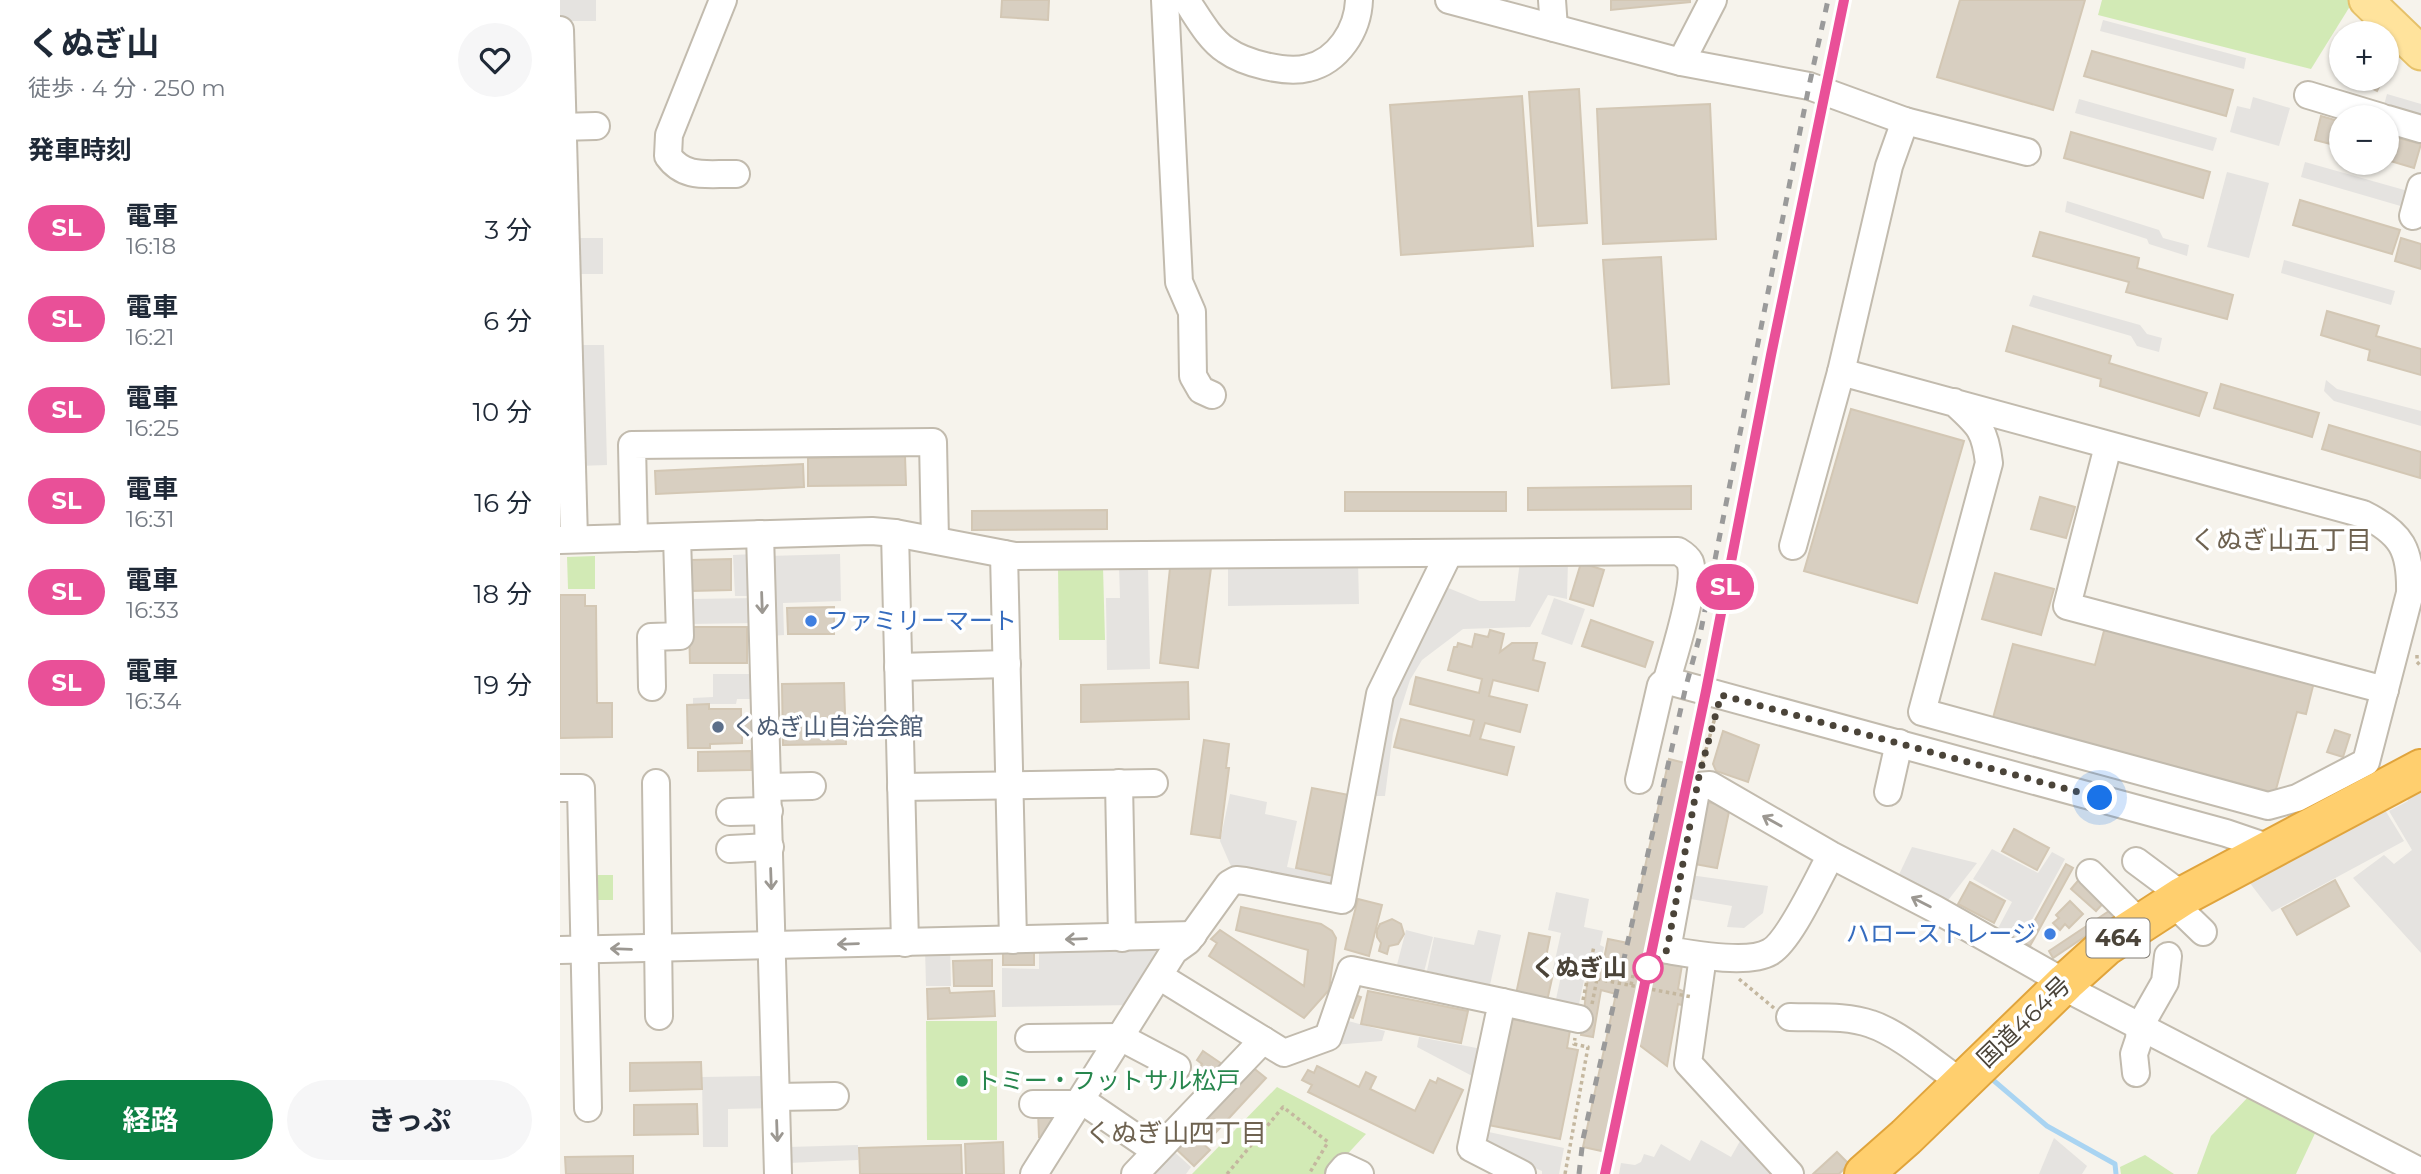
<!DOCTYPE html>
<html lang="ja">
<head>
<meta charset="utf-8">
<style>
  :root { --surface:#fff; --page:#f6f6f7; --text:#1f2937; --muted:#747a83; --accent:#0b8043 }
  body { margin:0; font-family:Montserrat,"Noto Sans JP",sans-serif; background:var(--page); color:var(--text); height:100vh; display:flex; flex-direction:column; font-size:26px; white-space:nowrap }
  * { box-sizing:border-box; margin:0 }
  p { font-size:23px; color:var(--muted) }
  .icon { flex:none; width:38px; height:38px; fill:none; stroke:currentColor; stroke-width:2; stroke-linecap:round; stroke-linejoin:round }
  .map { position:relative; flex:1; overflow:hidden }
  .panel { display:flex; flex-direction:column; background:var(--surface); width:560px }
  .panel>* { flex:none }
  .badge { padding:0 14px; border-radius:23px; font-size:24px; line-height:46px }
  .tools { position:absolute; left:1769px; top:21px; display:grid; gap:14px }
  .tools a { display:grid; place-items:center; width:70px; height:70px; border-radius:50%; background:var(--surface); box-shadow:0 2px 5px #0004; font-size:35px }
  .you { position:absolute; width:35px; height:35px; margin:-18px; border:5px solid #fff; border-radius:50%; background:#1a73e8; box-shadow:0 0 0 10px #1a73e833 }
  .map>.badge { position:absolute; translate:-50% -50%; box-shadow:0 0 0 4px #fff }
  h2 { padding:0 28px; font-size:26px; line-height:63px }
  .round { display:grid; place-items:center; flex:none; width:74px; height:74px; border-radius:37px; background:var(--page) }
  .headline { display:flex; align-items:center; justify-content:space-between; height:119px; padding:0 28px }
  h1 { font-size:33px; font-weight:700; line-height:52px }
  .cta { display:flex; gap:14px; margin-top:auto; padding:14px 28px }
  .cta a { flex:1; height:80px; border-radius:42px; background:var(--accent); color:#fff; font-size:28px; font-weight:700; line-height:80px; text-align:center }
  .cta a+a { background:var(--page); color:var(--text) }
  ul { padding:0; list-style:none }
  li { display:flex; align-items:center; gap:21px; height:91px; padding:0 28px }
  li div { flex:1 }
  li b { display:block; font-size:26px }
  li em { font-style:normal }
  li .badge { min-width:77px; font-weight:700; text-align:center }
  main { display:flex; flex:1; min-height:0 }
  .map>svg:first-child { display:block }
  .green { fill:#d2eab5 }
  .parking { fill:#e5e3e0 }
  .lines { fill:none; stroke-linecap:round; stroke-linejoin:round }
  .stream { stroke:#a9d4f2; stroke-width:5 }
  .building { fill:#d8cfc1; stroke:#d3c7b4; stroke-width:2 }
  .minor-casing { stroke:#c2bbae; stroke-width:30 }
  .major-casing { stroke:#e6c16a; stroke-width:37 }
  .highway-casing { stroke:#e0a43c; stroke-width:42 }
  .path { stroke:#c4b79f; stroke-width:3.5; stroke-dasharray:3.5 3.5; stroke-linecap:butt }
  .minor { stroke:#fff; stroke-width:26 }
  .major { stroke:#ffe39c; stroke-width:33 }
  .highway { stroke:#ffcf6e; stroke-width:38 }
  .rail { stroke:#9a9a9a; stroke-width:5; stroke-dasharray:9 9; stroke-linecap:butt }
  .path-bridge { stroke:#c4b79f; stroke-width:3.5; stroke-dasharray:3.5 3.5; stroke-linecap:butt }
  .oneway { stroke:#9c9892 }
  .line-casing { stroke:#fff; stroke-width:16 }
  .line { stroke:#e95098; stroke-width:10 }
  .walk { stroke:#4b4439; stroke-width:7; stroke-dasharray:0 12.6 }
  .shop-dot { fill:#3f7fe0; stroke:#fff; stroke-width:2.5 }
  .service-dot { fill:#5c6f8a; stroke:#fff; stroke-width:2.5 }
  .stop-dot { fill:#fff; stroke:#e95098; stroke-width:3.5 }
  .leisure-dot { fill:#2e9e5b; stroke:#fff; stroke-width:2.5 }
  .labels { text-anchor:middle; stroke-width:7; stroke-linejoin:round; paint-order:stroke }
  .shield { fill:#fff; stroke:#817c74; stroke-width:2 }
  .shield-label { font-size:23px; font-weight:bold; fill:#4b4439 }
  .shop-label { font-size:24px; fill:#366cbe; stroke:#fff; text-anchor:start }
  .service-label { font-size:24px; fill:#4e5e75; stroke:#fff; text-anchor:start }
  .stop-label { font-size:24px; font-weight:bold; fill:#4b4439; stroke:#fff; text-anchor:end }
  .street-label { font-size:24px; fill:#4b4439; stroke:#fff }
  .leisure-label { font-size:24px; fill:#27864d; stroke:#fff; text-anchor:start }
  .neighbourhood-label { font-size:26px; fill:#6e6250; stroke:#fff }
</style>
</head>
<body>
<main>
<section class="panel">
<div class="headline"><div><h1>くぬぎ山</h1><p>徒歩 · 4 分 · 250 m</p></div><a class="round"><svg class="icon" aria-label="heart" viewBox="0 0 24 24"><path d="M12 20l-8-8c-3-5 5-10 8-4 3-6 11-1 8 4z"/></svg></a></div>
<h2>発車時刻</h2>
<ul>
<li><span class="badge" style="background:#e95098;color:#fff">SL</span><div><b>電車</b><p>16:18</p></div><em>3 分</em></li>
<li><span class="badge" style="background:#e95098;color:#fff">SL</span><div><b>電車</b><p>16:21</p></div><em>6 分</em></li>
<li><span class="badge" style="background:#e95098;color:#fff">SL</span><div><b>電車</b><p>16:25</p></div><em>10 分</em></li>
<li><span class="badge" style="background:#e95098;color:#fff">SL</span><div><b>電車</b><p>16:31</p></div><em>16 分</em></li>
<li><span class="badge" style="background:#e95098;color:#fff">SL</span><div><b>電車</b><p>16:33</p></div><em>18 分</em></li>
<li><span class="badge" style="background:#e95098;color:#fff">SL</span><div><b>電車</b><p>16:34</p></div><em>19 分</em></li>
</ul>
<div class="cta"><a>経路</a><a>きっぷ</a></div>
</section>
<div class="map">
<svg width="1861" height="1174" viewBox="0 0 1861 1174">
  <rect width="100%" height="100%" fill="#f6f3ec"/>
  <g class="green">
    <polygon points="1542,0 1789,0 1792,3 1751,69 1538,15"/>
    <polygon points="35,556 35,589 8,589 7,557"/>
    <polygon points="543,567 545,640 499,640 498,568"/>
    <rect x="32" y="875" width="21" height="25"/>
    <polygon points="366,1021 437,1021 437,1140 367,1140"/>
    <polygon points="717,1087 806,1134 769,1174 632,1174"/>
    <polygon points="1691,1094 1758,1127 1736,1174 1637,1174 1651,1136"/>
    <polygon points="1585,1155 1614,1174 1561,1174 1560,1167"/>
  </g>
  <g class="parking">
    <rect x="0" y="0" width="36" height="21"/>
    <polygon points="1543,20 1686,58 1684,69 1540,31"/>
    <polygon points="1827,94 1861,104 1861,120 1823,109"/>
    <polygon points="1693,97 1730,108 1719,146 1670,132 1677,106 1690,109"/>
    <polygon points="1519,99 1657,138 1653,151 1515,113"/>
    <polygon points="1745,162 1848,191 1844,207 1741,177"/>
    <polygon points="1667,172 1709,183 1689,258 1647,247"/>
    <polygon points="1507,201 1599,230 1603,238 1629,245 1627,256 1589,244 1587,239 1505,212"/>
    <rect x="14" y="238" width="29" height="36"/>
    <polygon points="1724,260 1835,291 1831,305 1721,273"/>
    <polygon points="1473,295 1580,325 1587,334 1602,338 1599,352 1577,346 1571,336 1469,306"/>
    <polygon points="16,345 44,345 47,465 18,466"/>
    <polygon points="1766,380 1777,389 1861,411 1861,426 1774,401 1764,391"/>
    <polygon points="195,554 196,596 175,596 173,555"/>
    <polygon points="280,554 281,601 223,603 224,635 210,636 208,556"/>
    <polygon points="798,561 799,604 668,606 668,563"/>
    <polygon points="960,561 1008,561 1007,599 988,595 970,627 903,629 862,660 850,680 833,733 825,796 810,796 820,723 881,585 920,601 955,601"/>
    <polygon points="559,566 588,566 590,669 547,670 546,598 560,598"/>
    <polygon points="198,598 198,623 129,624 129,599"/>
    <polygon points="994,598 1025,609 1012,645 981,634"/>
    <polygon points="153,674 200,674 200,699 177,699 176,704 133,704 133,698 153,697"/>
    <polygon points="1861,783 1861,953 1793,878 1824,855 1834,864 1852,850 1829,811 1848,801 1844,792"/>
    <polygon points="670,794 707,802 705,814 737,821 727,867 781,878 777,894 674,873 660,841"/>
    <polygon points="1822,805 1844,841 1712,912 1686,878"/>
    <polygon points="1352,847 1417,863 1382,908 1335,883"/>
    <polygon points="1432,849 1478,873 1492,852 1505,859 1458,945 1436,932 1452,902 1413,879"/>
    <polygon points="1123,874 1208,886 1203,913 1184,928 1167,927 1172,906 1119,897"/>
    <polygon points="996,892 1029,899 1024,927 1043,931 1040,945 1044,947 1041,963 1028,961 1018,1009 995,1004 1002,971 993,969 1001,933 988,930"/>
    <polygon points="846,930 873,937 864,972 837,965"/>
    <polygon points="918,930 941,935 930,985 867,971 874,937 914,945"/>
    <polygon points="608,940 574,1005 442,1007 442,968 479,969 479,943"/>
    <polygon points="390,947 391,986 366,986 365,948"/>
    <polygon points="781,1019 825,1031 822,1041 773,1045"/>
    <polygon points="859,1037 922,1049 916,1078 857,1047"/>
    <polygon points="210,1076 210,1108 168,1109 168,1147 143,1147 142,1077"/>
    <polygon points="924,1131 1004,1148 999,1174 982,1174 982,1171 920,1145"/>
    <polygon points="1183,1136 1218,1174 1059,1174 1061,1163 1075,1165 1081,1162 1084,1154 1094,1157 1101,1144 1130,1161 1141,1140 1171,1157"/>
    <polygon points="1494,1138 1527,1166 1522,1174 1479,1174"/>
    <polygon points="298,1145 298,1160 228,1163 228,1147"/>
    <polygon points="610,1148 631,1167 626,1174 584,1174"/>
  </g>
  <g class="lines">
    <polyline class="stream" points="1433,1080 1487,1126 1555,1164 1556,1174"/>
  </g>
  <g class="building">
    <polygon points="442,0 489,0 488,20 441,17"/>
    <polygon points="1051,0 1130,0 1130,2 1051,10"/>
    <polygon points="1400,0 1525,0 1493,110 1377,77"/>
    <polygon points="1532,51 1673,90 1666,116 1524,76"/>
    <polygon points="1793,79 1823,79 1817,91"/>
    <polygon points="1019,89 1027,223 978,226 969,92"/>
    <polygon points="962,96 973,246 841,255 830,105"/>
    <polygon points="1150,104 1156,239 1043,244 1037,109"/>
    <polygon points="1761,116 1782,122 1782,147 1755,140"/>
    <polygon points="1511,132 1650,172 1643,198 1504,158"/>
    <polygon points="1827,135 1861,144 1854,168 1827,160"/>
    <polygon points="1740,200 1840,230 1832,254 1733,225"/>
    <polygon points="1480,232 1579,258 1577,268 1673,295 1667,319 1566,292 1569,282 1473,256"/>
    <polygon points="1841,238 1861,244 1861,269 1835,261"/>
    <polygon points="1101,257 1109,384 1052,388 1043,260"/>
    <polygon points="1767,311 1819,326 1816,336 1861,349 1861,375 1808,360 1810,350 1761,335"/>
    <polygon points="1453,326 1551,356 1549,363 1647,393 1639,416 1540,386 1541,379 1446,351"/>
    <polygon points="1661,384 1759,413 1752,437 1654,408"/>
    <polygon points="1291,409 1404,441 1357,603 1244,571"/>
    <polygon points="1769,425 1861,452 1860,478 1762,449"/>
    <polygon points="345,456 346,485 248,486 248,458"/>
    <polygon points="243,464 244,487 96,494 95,471"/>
    <polygon points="1131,486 1131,509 968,510 968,488"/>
    <rect x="785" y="492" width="161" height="19"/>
    <polygon points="1480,497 1515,507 1506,538 1471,529"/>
    <polygon points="547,510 547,529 412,530 412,511"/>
    <polygon points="171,559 171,590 131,591 131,560"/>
    <polygon points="1021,563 1044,570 1033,606 1010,599"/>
    <polygon points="610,568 651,568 638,668 600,663"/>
    <polygon points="1435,573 1494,589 1481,635 1422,619"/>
    <polygon points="0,595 25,595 25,606 36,606 37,703 52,703 52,737 0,738"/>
    <polygon points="274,607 274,634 228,634 227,608"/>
    <polygon points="1031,620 1093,642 1085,667 1022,646"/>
    <polygon points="129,627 187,627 187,663 130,663"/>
    <polygon points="1545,627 1754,682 1746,714 1737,712 1715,793 1433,718 1453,644 1535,665"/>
    <polygon points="930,630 944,634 940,652 952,643 977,643 973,660 985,663 978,691 933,680 929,696 967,705 960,732 925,723 920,739 954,747 947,775 834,747 841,719 910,736 914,720 850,704 856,677 919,693 922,679 888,670 894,647 897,647 898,643 912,647 915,634 928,637"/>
    <polygon points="628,682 629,719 521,722 521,685"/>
    <polygon points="284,683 286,744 223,745 222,684"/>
    <polygon points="149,704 149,709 181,709 181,717 192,717 192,736 182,736 182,743 150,744 150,748 128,748 127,705"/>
    <polygon points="1775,730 1790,735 1783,757 1767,752"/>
    <polygon points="1163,731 1199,745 1188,782 1156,771 1153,764"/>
    <polygon points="644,740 669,744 666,768 669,768 660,838 631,834"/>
    <polygon points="191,751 191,770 138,771 138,752"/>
    <polygon points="1109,759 1129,764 1089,951 1123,959 1118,989 1127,993 1125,1006 1118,1004 1107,1066 1078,1044 1086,1001 1078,999 1046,1152 1023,1147 1056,994 1041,990 1033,1037 1021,1035 1029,969 1034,969 1036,963 1043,964 1042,972 1061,975 1063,962 1044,959 1048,939 1068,943"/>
    <polygon points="752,788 789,795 774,876 736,868"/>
    <polygon points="1142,801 1170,807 1157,868 1129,863"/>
    <polygon points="1454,829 1489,848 1477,870 1442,851"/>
    <polygon points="1506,864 1513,868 1470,946 1463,942"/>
    <polygon points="1522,876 1547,899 1536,911 1511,889"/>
    <polygon points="1775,880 1789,906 1737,935 1722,909"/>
    <polygon points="1410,882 1445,901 1434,923 1398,904"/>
    <polygon points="798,899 822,905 809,956 785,949"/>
    <polygon points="1510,901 1523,914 1509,928 1505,924 1500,930 1493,923 1499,918 1496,915"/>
    <polygon points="681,907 761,924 772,931 776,938 769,990 744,1018 649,956 657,943 651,939 660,930 744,986 748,950 676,930"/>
    <polygon points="1555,907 1560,913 1493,958 1489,951"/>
    <polygon points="832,919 841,924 844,934 838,944 829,946 827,954 819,951 821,943 817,937 817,930 820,924"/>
    <polygon points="969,933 990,937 983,972 993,974 987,1001 956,994"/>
    <rect x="443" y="949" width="31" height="16"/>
    <polygon points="432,960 432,986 394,986 393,961"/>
    <polygon points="389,988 390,993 434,991 435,1016 368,1019 367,989"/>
    <polygon points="808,991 908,1011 901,1043 801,1024"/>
    <polygon points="792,994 801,997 793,1018 785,1015"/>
    <polygon points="952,1019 1010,1030 1007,1048 1018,1050 1000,1139 928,1125 946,1036 949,1036"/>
    <polygon points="643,1051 662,1064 646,1088 631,1079 642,1064 637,1060"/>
    <polygon points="141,1062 142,1089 70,1091 70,1063"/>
    <polygon points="691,1066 706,1078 646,1143 630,1129"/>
    <polygon points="757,1066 799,1087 806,1072 816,1077 810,1089 855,1111 870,1080 876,1083 878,1078 903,1090 873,1153 748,1092 752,1085 742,1080 748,1070 754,1073"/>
    <polygon points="137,1104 138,1134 74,1135 74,1105"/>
    <polygon points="478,1111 498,1111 488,1137 479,1137"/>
    <polygon points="629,1131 650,1150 634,1166 614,1147"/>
    <polygon points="443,1142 444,1174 406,1174 405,1144"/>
    <polygon points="401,1145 402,1174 300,1174 299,1148"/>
    <polygon points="1277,1152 1289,1164 1279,1174 1253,1174"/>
    <polygon points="73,1156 73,1174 6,1174 5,1157"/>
  </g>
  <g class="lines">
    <g class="minor-casing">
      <g id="minor">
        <path d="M163,0L109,135L108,156C125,180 149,173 176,174"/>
        <polyline points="605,0 619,282 632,312 633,376 641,390 652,395"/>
        <path d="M626,0C637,16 649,39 666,50C684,63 726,74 748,68C778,61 798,30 799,0"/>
        <polyline points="889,0 1121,62 1249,86 1345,121 1467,152"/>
        <polyline points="992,0 994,28"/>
        <polyline points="0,30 14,539"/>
        <polyline points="1121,62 1153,0"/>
        <polyline points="1748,95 1821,117"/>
        <polyline points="1827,119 1861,129"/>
        <polyline points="0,127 36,126"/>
        <polyline points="1853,216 1861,187"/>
        <path d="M1281,372C1455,419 1629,467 1803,514C1842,533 1851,550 1850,593L1806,762L1737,798L1708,806L1362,712L1429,463C1425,429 1419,425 1394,402"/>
        <polyline points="1548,446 1507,606 1825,690"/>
        <polyline points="335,533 345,943"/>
        <polyline points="200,534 218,1174"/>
        <polyline points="74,538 72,445 373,442 375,540"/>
        <path d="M0,540L312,531L335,533L455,556L1118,551C1123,554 1128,558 1130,562C1138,582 1113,657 1107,680L1112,682L1666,833L1710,848"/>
        <polyline points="1233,546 1281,372 1329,166 1345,121"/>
        <polyline points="444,554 453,940"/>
        <polyline points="338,667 447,664"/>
        <polyline points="92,687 91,637 120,636 117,537"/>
        <polyline points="1079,780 1101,685 1107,680"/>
        <polyline points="96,783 99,1016"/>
        <polyline points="559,783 562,938"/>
        <polyline points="208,787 252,786"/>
        <polyline points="341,787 594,783"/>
        <polyline points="0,788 21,788 28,1108"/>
        <polyline points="1328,792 1339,743"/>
        <polyline points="170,812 209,811"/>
        <polyline points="170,849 210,847"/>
        <path d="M1271,855C1258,878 1230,941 1210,952C1188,965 1131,954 1107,950L1137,786L1150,785L1271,855L1375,909L1495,977L1506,982"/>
        <polyline points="1576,861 1623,896"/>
        <polyline points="1530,873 1580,923"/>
        <polyline points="1613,903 1643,932"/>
        <polyline points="0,950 633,935"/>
        <polyline points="1143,956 1128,1063 1230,1174"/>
        <polyline points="599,976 724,1053 768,1037 791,970 942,1002 911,1148 962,1174"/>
        <polyline points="1502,986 1861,1172"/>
        <polyline points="942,1002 1019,1019"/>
        <path d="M1230,1017C1256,1018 1286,1015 1311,1024C1339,1033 1376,1065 1402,1083"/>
        <polyline points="469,1038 560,1037 617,1067"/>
        <polyline points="1576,1073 1574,1054 1579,1039 1580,1026 1605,982 1608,956"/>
        <polyline points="216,1097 275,1096"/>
        <polyline points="473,1104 527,1104 590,1147"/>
        <polyline points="474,1174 614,951 628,941 669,884 676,880 685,881 782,900 820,694 889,553"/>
        <polyline points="575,1174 703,1040"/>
        <polyline points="779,1174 785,1167 800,1174"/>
      </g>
    </g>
    <g class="major-casing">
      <polyline id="major" points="1806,0 1861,53"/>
    </g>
    <g class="highway-casing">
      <polyline id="highway" points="1304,1174 1346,1137 1506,982 1546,946 1623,896 1861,769"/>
    </g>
    <g class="path">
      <polyline points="1857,655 1857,662 1861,666"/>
      <polyline points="1142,764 1156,714"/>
      <polyline points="1179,979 1214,1008"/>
      <polyline points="1071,985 1073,975"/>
      <polyline points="1023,1000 1034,946"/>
      <polyline points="1032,1004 1037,979"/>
      <polyline points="667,1174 723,1107 768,1142 749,1174"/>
      <polyline points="1005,1174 1028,1047 1014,1044 1015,1038"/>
    </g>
    <use href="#minor" class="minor"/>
    <use href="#major" class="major"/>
    <use href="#highway" class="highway"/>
    <g class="rail">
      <polyline points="1019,1174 1023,1139 1126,686 1140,635 1249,86 1268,0"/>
      <path d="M1045,1174C1079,1013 1115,852 1146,691C1190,460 1233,229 1284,0"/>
    </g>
    <polyline class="path-bridge" points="1037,979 1132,997"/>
  </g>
  <defs><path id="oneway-shaft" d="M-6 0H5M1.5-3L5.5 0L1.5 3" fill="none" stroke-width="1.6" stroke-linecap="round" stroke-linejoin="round" transform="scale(1.75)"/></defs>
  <g class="oneway">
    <use href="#oneway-shaft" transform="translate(202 603) rotate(88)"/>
    <use href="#oneway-shaft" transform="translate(1212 821) rotate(-151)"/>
    <use href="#oneway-shaft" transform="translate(211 879) rotate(88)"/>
    <use href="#oneway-shaft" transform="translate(1361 902) rotate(-153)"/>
    <use href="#oneway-shaft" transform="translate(516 939) rotate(178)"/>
    <use href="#oneway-shaft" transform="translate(288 944) rotate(178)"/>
    <use href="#oneway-shaft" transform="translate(61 949) rotate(-178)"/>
    <use href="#oneway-shaft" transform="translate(217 1131) rotate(88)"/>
  </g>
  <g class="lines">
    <g class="line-casing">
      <polyline id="line" points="1045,1174 1146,691 1211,355 1284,0"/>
    </g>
    <use href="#line" class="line"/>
    <polyline class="walk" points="1088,968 1107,950 1139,776 1161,695 1540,798"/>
  </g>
  <g class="shop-dot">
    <circle cx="251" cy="621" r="7"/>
    <circle cx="1490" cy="934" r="7"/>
  </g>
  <circle class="service-dot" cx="158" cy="727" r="7"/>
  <circle class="stop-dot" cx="1088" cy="968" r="14"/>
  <circle class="leisure-dot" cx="402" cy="1081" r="7"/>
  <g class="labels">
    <rect class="shield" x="1526.5" y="918.5" width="63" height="39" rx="5"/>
    <g class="shield-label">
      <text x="1558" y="946">464</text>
    </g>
    <g class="shop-label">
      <text x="265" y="629">ファミリーマート</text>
      <text x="1476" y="942" text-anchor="end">ハローストレージ</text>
    </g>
    <g class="service-label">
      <text x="172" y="735">くぬぎ山自治会館</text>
    </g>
    <g class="stop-label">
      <text x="1067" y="976">くぬぎ山</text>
    </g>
    <g class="street-label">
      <text transform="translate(1464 1022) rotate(-44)" y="8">国道464号</text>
    </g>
    <g class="leisure-label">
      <text x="416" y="1089">トミー・フットサル松戸</text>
    </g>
    <g class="neighbourhood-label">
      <text x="1721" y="549">くぬぎ山五丁目</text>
      <text x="616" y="1142">くぬぎ山四丁目</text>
    </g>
  </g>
</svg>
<div class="tools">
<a>+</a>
<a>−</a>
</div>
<div class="you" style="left:1540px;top:798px"></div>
<b class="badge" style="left:1165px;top:587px;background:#e95098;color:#fff">SL</b>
</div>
</main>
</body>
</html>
